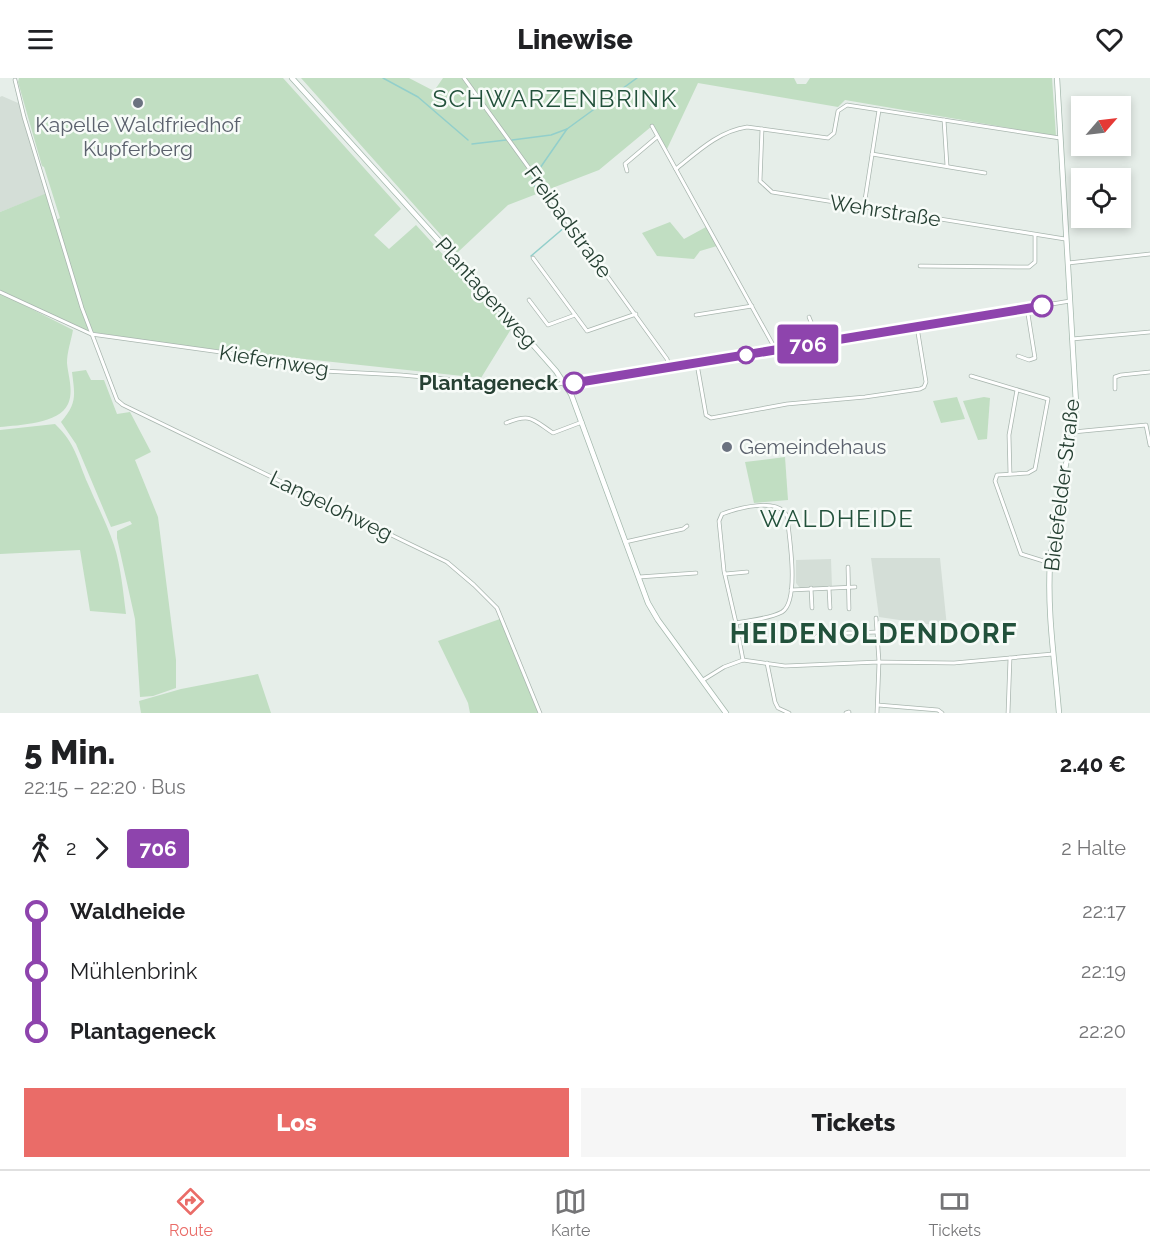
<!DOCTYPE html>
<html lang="de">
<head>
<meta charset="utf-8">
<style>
  :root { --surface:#fff; --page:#f6f6f6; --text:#202124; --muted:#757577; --line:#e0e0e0; --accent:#ea6c68 }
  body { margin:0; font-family:Raleway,sans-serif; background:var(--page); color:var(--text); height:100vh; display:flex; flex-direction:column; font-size:22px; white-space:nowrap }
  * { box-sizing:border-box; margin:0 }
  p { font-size:20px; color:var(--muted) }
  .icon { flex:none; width:33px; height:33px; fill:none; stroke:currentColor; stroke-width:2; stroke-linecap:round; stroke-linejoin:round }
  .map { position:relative; height:635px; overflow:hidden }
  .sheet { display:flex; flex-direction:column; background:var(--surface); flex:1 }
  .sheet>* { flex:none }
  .badge { padding:0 12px; border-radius:4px; font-size:21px; line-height:39px }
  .needle { width:39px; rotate:62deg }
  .controls { position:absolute; left:1071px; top:18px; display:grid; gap:12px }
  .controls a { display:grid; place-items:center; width:60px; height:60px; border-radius:0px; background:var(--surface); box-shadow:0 3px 9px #0003; font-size:30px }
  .map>.badge { position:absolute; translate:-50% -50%; box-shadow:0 0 0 3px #fff }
  .legs { display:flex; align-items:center; gap:9px; height:66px; padding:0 24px; font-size:20px }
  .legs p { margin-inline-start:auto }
  .head { display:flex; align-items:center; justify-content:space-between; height:102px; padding:0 24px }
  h1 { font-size:33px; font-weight:800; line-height:45px }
  .cta { display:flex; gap:12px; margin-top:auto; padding:12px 24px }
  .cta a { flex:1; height:69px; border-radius:0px; background:var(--accent); color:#fff; font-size:24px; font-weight:800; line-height:69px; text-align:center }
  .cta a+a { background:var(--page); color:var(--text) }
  ul { padding:0 24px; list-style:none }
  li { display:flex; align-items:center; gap:21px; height:60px; font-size:22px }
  li i { display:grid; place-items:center; width:9px; height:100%; margin:0 8px; background:currentColor }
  li i::after { content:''; width:15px; height:15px; margin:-8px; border:4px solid; border-radius:50%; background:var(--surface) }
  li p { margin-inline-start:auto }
  li:first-child i { background:linear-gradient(#0000 50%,currentColor 0) }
  li:last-child i { background:linear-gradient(currentColor 50%,#0000 0) }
  header { display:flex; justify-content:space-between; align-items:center; height:78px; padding:0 24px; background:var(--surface); font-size:27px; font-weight:800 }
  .dock { display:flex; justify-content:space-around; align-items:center; height:84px; border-top:2px solid var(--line); background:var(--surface); font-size:16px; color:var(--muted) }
  .dock a { display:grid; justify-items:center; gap:3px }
  .dock .selected { color:var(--accent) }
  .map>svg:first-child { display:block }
  .built { fill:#d4ded7 }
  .green { fill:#c1dec2 }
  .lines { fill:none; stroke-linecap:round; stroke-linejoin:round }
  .stream { stroke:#92cfcb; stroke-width:1.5 }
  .street-casing { stroke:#a9b6af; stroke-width:4.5 }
  .secondary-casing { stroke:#a5b9ae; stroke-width:6 }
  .street { stroke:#fff; stroke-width:3 }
  .secondary { stroke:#fff; stroke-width:4.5 }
  .line-1-casing { stroke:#fff; stroke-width:14 }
  .line-1 { stroke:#8e44ad; stroke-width:9 }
  .worship-dot { fill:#6b7280; stroke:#f7fbf8; stroke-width:2 }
  .stop-1-dot { fill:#fff; stroke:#8e44ad; stroke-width:3 }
  .labels { text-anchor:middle; stroke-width:5; stroke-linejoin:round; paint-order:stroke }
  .worship-label { font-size:21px; fill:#5b616d; stroke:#f7fbf8 }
  .street-label { font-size:21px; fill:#264033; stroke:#f7fbf8 }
  .stop-label { font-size:21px; font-weight:bold; fill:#264033; stroke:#f7fbf8; text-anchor:end }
  .quarter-label { font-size:24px; letter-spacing:1.5px; fill:#22513b; stroke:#f7fbf8 }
  .district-label { font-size:27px; font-weight:bold; letter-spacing:1.5px; fill:#22513b; stroke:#f7fbf8 }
</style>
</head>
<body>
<header><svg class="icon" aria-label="menu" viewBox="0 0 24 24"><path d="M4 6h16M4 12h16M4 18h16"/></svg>Linewise<svg class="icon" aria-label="heart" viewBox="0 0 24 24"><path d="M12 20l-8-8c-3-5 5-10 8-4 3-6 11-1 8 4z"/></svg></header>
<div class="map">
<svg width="1150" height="635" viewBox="0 0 1150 635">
  <rect width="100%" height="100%" fill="#e6eee9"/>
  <g class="built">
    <polygon points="2,18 18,25 17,18 46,116 0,134 0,19"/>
    <polygon points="871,480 940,480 947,549 879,539"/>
    <polygon points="831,481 832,509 800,510 796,505 796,482"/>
  </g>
  <g class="green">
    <polygon points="19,0 283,0 401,131 374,157 389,171 416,147 511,251 481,300 174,267 86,253 0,212 0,134 47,115 54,143 60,140 44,89 42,88 18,4"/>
    <polygon points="301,0 409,0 434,13 443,0 794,0 797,6 806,6 810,0 1052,0 1056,58 845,22 838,29 698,5 667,71 652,48 599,92 508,127 457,175"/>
    <polygon points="670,144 684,161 706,149 717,168 700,173 694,181 657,178 642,155"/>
    <path d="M0,215L73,252C71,263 67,274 67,285C68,297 74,314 68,326C59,346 19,347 0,349Z"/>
    <path d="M86,292L91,302H104L117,336L130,334L151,374L135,382L158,439L176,582V610L153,618L140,619L135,541L117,460V453L132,446L130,443L111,449L76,366L61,344C77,325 75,318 72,294Z"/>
    <polygon points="957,319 965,341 941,345 933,323"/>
    <polygon points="984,319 990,320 987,361 978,362 963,323"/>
    <path d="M55,346C76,366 77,381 88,406C97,427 107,446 114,467C121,489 123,513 126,536L90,533L80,472L0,476V352Z"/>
    <polygon points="785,379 788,422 754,425 745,384"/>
    <polygon points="500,541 538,635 470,635 468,625 438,563"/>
    <polygon points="258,596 271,635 141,635 139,623 181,611"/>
  </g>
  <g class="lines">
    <g class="stream">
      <polyline points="383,0 418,19 468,62"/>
      <polyline points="512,62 551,57 567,51 637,0"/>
      <polyline points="472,66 506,62"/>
      <polyline points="531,178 565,149 531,103 567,51"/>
    </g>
    <g class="street-casing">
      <g id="street">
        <polyline points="464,0 667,281 670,289"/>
        <polyline points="15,2 24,39 82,230 117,322 123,327 447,484 474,507 497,530 540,635"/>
        <polyline points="944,42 947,88"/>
        <polyline points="652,48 772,265 775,272"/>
        <polyline points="762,51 760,103 772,114 1065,161"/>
        <polyline points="872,76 985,95"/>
        <path d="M676,91C697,74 719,53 747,49L828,60L834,55L838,33L847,27L1060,60"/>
        <polyline points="627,93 625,86 657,59"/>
        <polyline points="864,128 879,32"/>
        <polyline points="533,180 587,253 636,236"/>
        <polyline points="1068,185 1150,176"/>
        <polyline points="920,188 1029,189 1035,184 1035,157"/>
        <polyline points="0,214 91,256 271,281 304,292 401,297 513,307 550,308 563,305"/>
        <polyline points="529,222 548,247 575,237"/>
        <polyline points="696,237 752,228"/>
        <polyline points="809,239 819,264"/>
        <polyline points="1072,261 1150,254"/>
        <polyline points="1018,278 1029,282 1035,280 1027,230"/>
        <polyline points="697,286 706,337 711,340 787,326 865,319 920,311 924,309 926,304 917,249"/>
        <polyline points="971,298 1048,321 1035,391 1028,395 997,397 995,403 1021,476 1050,485"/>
        <polyline points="568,309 573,305 582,304 1070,223"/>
        <polyline points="1115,311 1115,299 1121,297 1150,294"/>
        <path d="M506,345C531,335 532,341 553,355L582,344"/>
        <polyline points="1073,354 1146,347 1150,367"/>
        <polyline points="1010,396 1009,357 1017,312"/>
        <polyline points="625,464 683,451 687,448"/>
        <polyline points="848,489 849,531"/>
        <polyline points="725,496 747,494"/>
        <polyline points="639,499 696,495"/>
        <polyline points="811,510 812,530"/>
        <polyline points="829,510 830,530"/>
        <polyline points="791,512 855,509"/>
        <polyline points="876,540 879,584 877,635"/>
        <path d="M736,545L724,493L719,443L722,436C738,430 778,419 787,438C789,457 800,523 782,534C769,541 750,542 736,545L743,582"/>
        <polyline points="816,559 823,556 877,554"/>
        <polyline points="767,585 775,624 778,630 789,635"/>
        <polyline points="703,602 724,589 743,582 785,588 879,584 954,585 1053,576"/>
        <polyline points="878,627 938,632 942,635"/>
        <polyline points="846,635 849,634"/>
        <polyline points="1008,635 1010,580"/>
      </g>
    </g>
    <g class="secondary-casing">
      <g id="secondary">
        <polyline points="292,0 534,268 556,293 571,316 648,525 658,542 726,635"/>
        <path d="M1057,0L1076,325L1075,340C1067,388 1053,436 1050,485C1047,535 1055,585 1059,635"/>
      </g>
    </g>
    <use href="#street" class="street"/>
    <use href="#secondary" class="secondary"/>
  </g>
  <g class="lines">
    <g class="line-1-casing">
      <polyline id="line-1" points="574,305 1042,228"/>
    </g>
    <use href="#line-1" class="line-1"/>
  </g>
  <g class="worship-dot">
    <circle cx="138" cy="25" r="6"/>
    <circle cx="727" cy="369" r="6"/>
  </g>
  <g class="stop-1-dot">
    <circle cx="1042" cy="228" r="10"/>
    <circle cx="746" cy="277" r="8"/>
    <circle cx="574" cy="305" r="10"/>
  </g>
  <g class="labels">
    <g class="worship-label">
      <text x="138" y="54">Kapelle Waldfriedhof<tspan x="138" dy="24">Kupferberg</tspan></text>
      <text x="739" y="376" text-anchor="start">Gemeindehaus</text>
    </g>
    <g class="street-label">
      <text transform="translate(885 133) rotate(9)" y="7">Wehrstraße</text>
      <text transform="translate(568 144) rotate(54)" y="7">Freibadstraße</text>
      <text transform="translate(486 215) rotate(48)" y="7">Plantagenweg</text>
      <text transform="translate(274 283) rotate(9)" y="7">Kiefernweg</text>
      <text transform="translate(1062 407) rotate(-83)" y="7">Bielefelder Straße</text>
      <text transform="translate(331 428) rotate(26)" y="7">Langelohweg</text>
    </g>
    <g class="stop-label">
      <text x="558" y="312">Plantageneck</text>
    </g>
    <g class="quarter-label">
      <text x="555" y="29">SCHWARZENBRINK</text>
      <text x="837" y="449">WALDHEIDE</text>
    </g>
    <g class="district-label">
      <text x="874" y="565">HEIDENOLDENDORF</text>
    </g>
  </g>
</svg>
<div class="controls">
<a><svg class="needle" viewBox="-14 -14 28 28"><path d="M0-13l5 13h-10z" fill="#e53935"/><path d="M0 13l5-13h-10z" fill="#757577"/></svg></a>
<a><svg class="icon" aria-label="locate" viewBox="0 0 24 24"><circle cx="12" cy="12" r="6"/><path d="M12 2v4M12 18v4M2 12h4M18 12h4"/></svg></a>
</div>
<b class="badge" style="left:808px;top:266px;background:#8e44ad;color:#fff">706</b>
</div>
<section class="sheet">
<div class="head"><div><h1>5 Min.</h1><p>22:15 – 22:20 · Bus</p></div><b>2.40 €</b></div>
<div class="legs"><svg class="icon" aria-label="walk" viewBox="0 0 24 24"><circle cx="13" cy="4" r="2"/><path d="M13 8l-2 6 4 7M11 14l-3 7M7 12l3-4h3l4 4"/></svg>2<svg class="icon" aria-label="forward" viewBox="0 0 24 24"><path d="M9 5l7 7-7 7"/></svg><b class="badge" style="background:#8e44ad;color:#fff">706</b><p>2 Halte</p></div>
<ul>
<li><i style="color:#8e44ad"></i><b>Waldheide</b><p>22:17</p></li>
<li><i style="color:#8e44ad"></i><span>Mühlenbrink</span><p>22:19</p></li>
<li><i style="color:#8e44ad"></i><b>Plantageneck</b><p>22:20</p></li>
</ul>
<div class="cta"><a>Los</a><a>Tickets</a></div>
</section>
<nav class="dock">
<a class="selected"><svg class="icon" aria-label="directions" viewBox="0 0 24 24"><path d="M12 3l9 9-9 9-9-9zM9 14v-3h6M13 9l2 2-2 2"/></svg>Route</a>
<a><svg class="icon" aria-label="map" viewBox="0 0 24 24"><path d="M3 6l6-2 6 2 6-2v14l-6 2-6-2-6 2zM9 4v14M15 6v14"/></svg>Karte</a>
<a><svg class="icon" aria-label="tickets" viewBox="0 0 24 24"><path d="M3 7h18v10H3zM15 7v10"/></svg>Tickets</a>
</nav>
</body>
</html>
